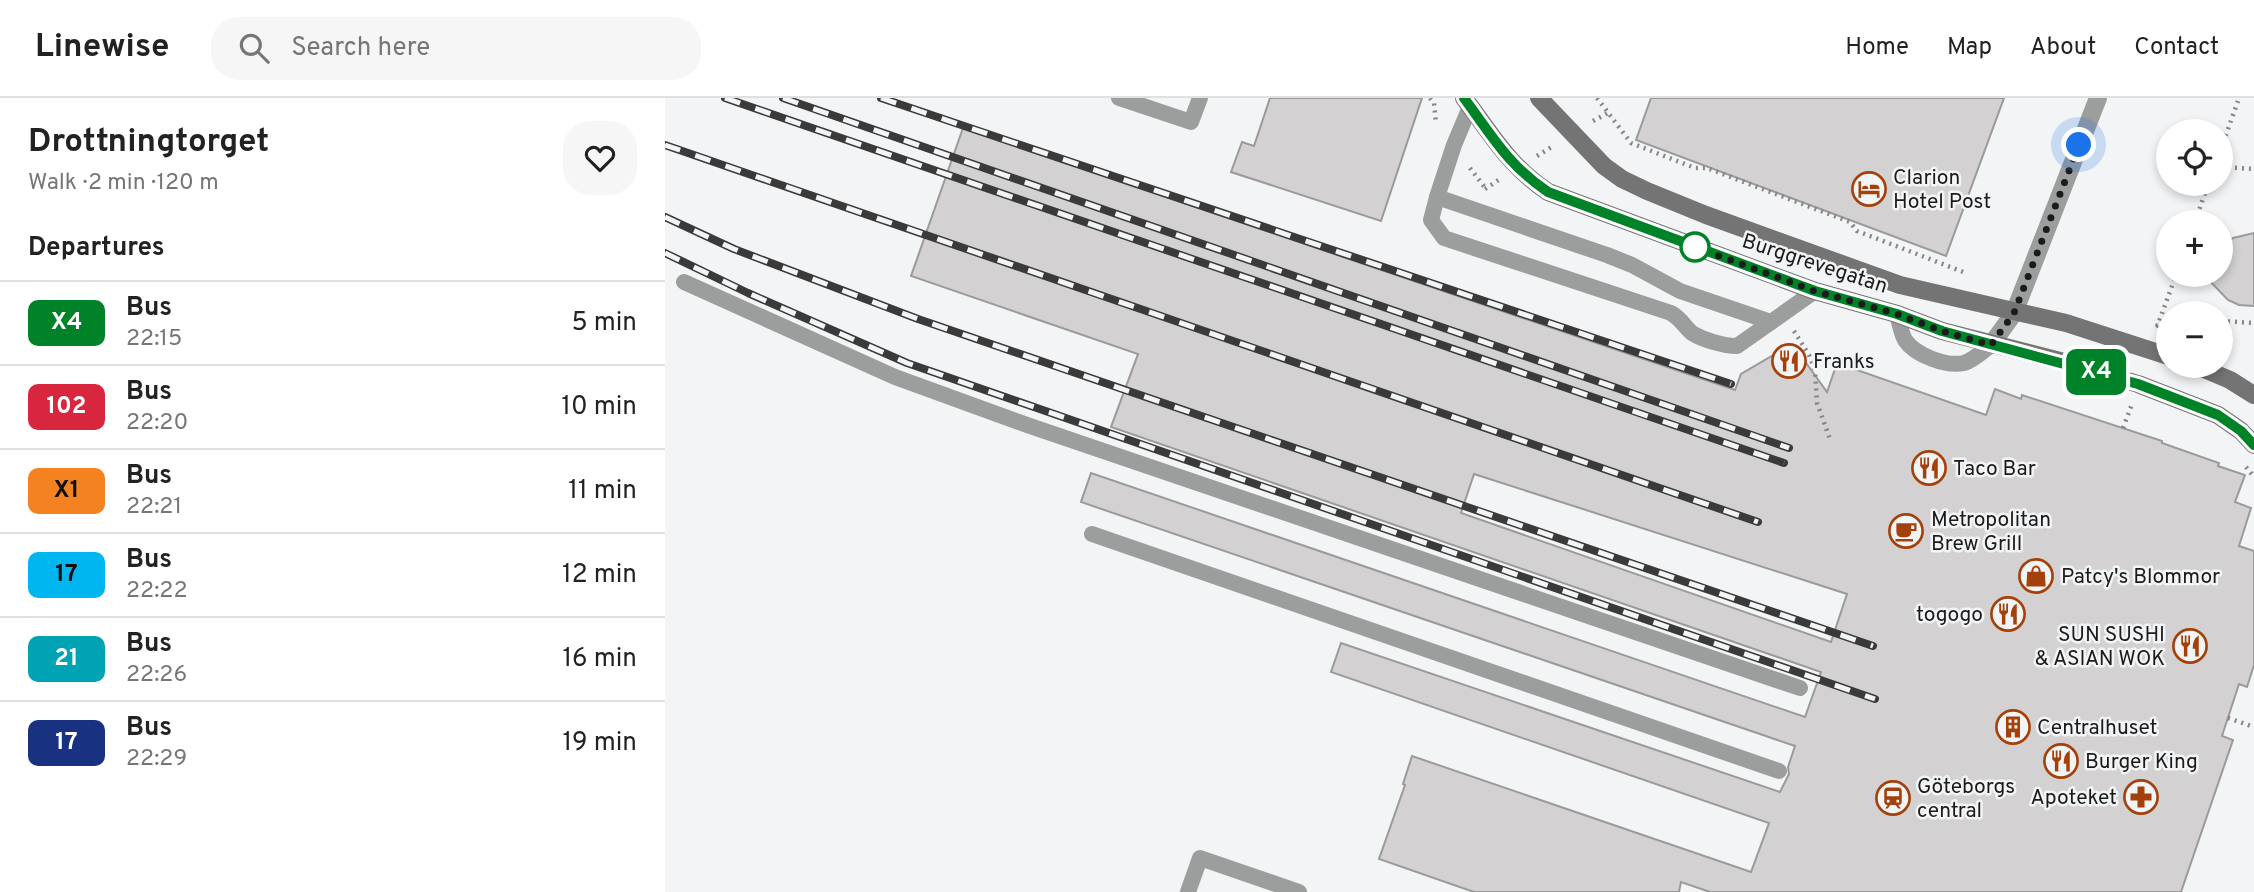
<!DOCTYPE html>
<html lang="en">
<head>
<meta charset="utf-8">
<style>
  :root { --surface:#fff; --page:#f6f6f6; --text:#222; --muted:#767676; --line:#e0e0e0 }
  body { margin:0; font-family:Overpass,sans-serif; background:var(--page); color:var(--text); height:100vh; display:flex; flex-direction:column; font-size:26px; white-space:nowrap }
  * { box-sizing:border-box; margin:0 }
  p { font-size:23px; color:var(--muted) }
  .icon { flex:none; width:38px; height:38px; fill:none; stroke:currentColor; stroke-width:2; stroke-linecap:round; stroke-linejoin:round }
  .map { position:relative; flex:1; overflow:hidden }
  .drawer { display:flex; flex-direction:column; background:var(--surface); width:665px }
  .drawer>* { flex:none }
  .badge { padding:0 14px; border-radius:10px; font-size:24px; line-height:46px }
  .buttons { position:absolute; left:1491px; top:21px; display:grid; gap:14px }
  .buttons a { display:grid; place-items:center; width:77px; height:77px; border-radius:50%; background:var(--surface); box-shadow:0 4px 10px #0003; font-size:35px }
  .you { position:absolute; width:35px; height:35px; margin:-18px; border:5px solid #fff; border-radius:50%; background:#1a73e8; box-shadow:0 0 0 10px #1a73e833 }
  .map>.badge { position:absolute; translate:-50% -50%; box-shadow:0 0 0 4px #fff }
  h2 { padding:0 28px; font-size:26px; line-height:63px }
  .round { display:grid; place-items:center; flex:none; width:74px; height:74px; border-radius:28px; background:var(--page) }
  .headline { display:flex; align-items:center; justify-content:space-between; height:119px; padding:0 28px }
  h1 { font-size:33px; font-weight:700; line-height:52px }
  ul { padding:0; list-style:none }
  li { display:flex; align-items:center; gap:21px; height:84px; padding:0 28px; border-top:2px solid var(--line) }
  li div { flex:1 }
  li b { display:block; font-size:26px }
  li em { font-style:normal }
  li .badge { min-width:77px; font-weight:700; text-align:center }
  header { display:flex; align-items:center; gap:42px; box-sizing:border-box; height:98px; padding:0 35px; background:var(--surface); border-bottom:2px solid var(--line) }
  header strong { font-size:33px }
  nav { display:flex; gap:38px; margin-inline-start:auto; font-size:24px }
  .search { width:490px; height:63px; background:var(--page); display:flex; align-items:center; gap:18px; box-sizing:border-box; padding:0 24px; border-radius:28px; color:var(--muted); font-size:26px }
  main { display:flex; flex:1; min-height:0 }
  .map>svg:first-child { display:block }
  .building { fill:#d3d1d2; stroke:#9b9a9b; stroke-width:2; fill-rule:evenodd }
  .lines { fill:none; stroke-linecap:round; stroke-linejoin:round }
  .path { stroke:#858687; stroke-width:4.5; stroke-dasharray:2 5; stroke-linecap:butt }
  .service { stroke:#9c9d9d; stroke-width:16 }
  .pedestrian { stroke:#9c9d9d; stroke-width:18 }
  .minor { stroke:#9c9d9d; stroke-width:18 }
  .secondary { stroke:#737473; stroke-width:18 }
  .rail-casing { stroke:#3a3a3b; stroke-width:8 }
  .rail { stroke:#f3f4f5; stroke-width:5; stroke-dasharray:16; stroke-linecap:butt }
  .line-casing { stroke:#fff; stroke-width:16 }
  .line { stroke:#008228; stroke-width:10 }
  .walk { stroke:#1b1b1c; stroke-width:7; stroke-dasharray:0 12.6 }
  .stop-dot { fill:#fff; stroke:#008228; stroke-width:3.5 }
  .labels { text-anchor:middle; stroke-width:5; stroke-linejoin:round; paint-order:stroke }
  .poi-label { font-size:21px; fill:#1b1b1c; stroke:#f3f4f5; text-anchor:start }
  .street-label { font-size:21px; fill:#1b1b1c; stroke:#f3f4f5 }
</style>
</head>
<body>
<header>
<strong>Linewise</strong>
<div class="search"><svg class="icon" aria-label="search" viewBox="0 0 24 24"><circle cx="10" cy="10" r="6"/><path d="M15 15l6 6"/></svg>Search here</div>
<nav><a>Home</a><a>Map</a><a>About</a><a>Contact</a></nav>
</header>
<main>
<section class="drawer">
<div class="headline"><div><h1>Drottningtorget</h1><p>Walk · 2 min · 120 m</p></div><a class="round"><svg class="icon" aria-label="heart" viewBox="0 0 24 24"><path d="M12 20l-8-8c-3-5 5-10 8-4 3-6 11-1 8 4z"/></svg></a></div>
<h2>Departures</h2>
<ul>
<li><span class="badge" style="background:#008228;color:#fff">X4</span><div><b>Bus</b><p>22:15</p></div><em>5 min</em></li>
<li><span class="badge" style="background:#d7263d;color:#fff">102</span><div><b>Bus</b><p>22:20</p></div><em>10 min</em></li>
<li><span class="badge" style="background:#f58220;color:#111">X1</span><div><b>Bus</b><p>22:21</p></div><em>11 min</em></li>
<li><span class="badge" style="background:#00b6f1;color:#111">17</span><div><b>Bus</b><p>22:22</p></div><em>12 min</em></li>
<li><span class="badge" style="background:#00a3b4;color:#fff">21</span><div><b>Bus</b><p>22:26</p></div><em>16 min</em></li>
<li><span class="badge" style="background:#183181;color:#fff">17</span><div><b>Bus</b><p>22:29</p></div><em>19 min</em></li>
</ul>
</section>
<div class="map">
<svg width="1589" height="794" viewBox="0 0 1589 794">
  <rect width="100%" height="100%" fill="#f3f4f5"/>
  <g class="building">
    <polygon points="605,0 757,0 716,123 566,74 577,44 589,48"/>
    <polygon points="986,0 1339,0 1281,158 971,42"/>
    <path d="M298,30L1070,292L1076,276L1122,249L1134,255L1162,294L1172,265L1321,317L1330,291L1356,301L1357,297L1497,343V345L1554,365L1553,368L1580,377L1570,404L1586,410L1574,448L1589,453V567L1582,589L1574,586L1557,638L1568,642L1516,794H1045L1016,784L1014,794H809L714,761L740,687L738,686L747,658L1086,774L1104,725L666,574L676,545L1115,694L1124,676L1123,669L1130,648L416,404L426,375L1140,619L1156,574L446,329L473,256L246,178ZM809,376L1182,496L1166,544L796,415Z"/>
    <polygon points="1589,135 1589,208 1574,207 1563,202 1539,177 1556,177 1556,149 1568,140"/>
  </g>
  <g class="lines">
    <g class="path">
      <polyline points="765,0 769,5 771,25"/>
      <polyline points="932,0 966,45 1030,70 1042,70 1185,124 1192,133 1301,175"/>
      <polyline points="928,23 943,15"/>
      <polyline points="1556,51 1574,0"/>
      <polyline points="872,58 888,48"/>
      <polyline points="1556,69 1589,71"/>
      <polyline points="805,70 821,91"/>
      <polyline points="820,91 835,81"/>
      <polyline points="1530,124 1543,86"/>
      <polyline points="1556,223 1589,225"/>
      <polyline points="1491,228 1503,225"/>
      <polyline points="1492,229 1511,177"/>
      <polyline points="1129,233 1144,257 1150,272 1152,305 1165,341"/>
      <polyline points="1458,330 1467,306"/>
      <polyline points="1581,369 1589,379"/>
      <polyline points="1563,620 1589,629"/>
    </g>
    <g class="service">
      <polyline points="454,0 526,24 535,0"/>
      <polyline points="805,9 789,47 772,99 942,157 967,167 1015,193 1106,224"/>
      <path d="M772,99L766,122L779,140L1006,215C1018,222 1019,229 1027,235C1038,242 1059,248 1072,248L1150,193"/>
      <polyline points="19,184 230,279 365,328 1135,590"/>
      <path d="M1232,216C1234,223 1236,235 1240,242C1250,257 1281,269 1299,265C1309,262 1318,253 1326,247"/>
      <polyline points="427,436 1114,673"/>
      <polyline points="523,794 535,760 634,794"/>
    </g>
    <polyline class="pedestrian" points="1349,215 1433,0"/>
    <polyline class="minor" points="1326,247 1349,215"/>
    <g class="secondary">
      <path d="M799,0C827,37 843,67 883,94L1150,193L1232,216L1277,233L1403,265L1473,286L1553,317L1576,333L1589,347"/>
      <polyline points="874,0 939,68 957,81 982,93 1041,117 1235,187 1401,225 1503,258"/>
      <polyline points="1532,268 1565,282 1589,297"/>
    </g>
    <g class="rail-casing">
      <g id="rail">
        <polyline points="60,0 1119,365"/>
        <polyline points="118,0 1124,350"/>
        <polyline points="216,0 1066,286"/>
        <polyline points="0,47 1093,424"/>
        <polyline points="0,119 69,151 253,221 1208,548"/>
        <polyline points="0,155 83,195 242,265 1210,601"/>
      </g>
    </g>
    <use href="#rail" class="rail"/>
  </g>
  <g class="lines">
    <g class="line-casing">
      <path id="line" d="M799,0C827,38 843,67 883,94L1150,193L1232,216L1277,233L1473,286L1553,317L1576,333L1589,347"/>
    </g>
    <use href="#line" class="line"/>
    <polyline class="walk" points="1030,149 1150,193 1232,216 1277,233 1326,247 1349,215 1414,47"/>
  </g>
  <defs>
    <g id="hotel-ring" transform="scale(1.75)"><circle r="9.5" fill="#f3f4f5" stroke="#a4400a" stroke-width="1.5"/><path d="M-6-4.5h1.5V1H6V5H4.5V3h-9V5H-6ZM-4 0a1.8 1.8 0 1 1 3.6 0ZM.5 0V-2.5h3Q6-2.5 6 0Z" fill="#a4400a"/></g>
    <g id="restaurant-ring" transform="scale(1.75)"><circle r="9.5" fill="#f3f4f5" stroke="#a4400a" stroke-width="1.5"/><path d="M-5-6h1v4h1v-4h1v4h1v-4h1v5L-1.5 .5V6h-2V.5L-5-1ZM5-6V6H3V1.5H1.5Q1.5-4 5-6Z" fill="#a4400a"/></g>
    <g id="cafe-ring" transform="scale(1.75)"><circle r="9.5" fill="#f3f4f5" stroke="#a4400a" stroke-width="1.5"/><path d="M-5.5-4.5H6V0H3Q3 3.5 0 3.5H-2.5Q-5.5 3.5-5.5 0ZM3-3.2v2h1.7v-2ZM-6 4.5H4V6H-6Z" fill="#a4400a"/></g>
    <g id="shop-ring" transform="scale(1.75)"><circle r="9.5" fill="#f3f4f5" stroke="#a4400a" stroke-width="1.5"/><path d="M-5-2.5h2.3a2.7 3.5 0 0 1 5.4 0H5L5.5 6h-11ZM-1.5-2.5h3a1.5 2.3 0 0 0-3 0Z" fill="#a4400a"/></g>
    <g id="building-ring" transform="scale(1.75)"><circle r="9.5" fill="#f3f4f5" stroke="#a4400a" stroke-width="1.5"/><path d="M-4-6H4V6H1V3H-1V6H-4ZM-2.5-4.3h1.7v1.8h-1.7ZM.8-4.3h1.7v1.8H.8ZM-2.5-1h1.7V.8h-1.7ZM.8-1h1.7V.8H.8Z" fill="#a4400a"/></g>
    <g id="pharmacy-ring" transform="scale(1.75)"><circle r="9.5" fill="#f3f4f5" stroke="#a4400a" stroke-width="1.5"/><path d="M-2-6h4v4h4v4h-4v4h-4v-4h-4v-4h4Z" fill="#a4400a"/></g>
    <g id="station-ring" transform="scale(1.75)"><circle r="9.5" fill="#f3f4f5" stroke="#a4400a" stroke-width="1.5"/><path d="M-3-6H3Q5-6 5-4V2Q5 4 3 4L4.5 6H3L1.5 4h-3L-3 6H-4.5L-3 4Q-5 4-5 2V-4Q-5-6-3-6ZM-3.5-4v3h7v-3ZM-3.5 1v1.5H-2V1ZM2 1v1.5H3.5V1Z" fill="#a4400a"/></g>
  </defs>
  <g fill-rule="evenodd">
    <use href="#hotel-ring" x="1204" y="91"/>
    <use href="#restaurant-ring" x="1124" y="263"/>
    <use href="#restaurant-ring" x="1264" y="370"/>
    <use href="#cafe-ring" x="1241" y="433"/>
    <use href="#shop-ring" x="1371" y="478"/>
    <use href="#restaurant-ring" x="1343" y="516"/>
    <use href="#restaurant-ring" x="1525" y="548"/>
    <use href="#building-ring" x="1348" y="629"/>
    <use href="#restaurant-ring" x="1396" y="663"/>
    <use href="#pharmacy-ring" x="1476" y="699"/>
    <use href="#station-ring" x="1228" y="700"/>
  </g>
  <circle class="stop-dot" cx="1030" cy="149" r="14"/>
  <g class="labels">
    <g class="poi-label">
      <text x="1228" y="86">Clarion<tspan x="1228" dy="24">Hotel Post</tspan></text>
      <text x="1148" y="270">Franks</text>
      <text x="1288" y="377">Taco Bar</text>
      <text x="1266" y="428">Metropolitan<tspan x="1266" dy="24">Brew Grill</tspan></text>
      <text x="1396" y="485">Patcy's Blommor</text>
      <text x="1318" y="523" text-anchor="end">togogo</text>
      <text x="1500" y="543" text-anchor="end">SUN SUSHI<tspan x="1500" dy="24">&amp; ASIAN WOK</tspan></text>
      <text x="1372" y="636">Centralhuset</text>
      <text x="1420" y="670">Burger King</text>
      <text x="1252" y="695">Göteborgs<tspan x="1252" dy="24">central</tspan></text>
      <text x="1452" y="706" text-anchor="end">Apoteket</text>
    </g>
    <g class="street-label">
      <text transform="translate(1150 165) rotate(18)" y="7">Burggrevegatan</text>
    </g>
  </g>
</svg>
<div class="buttons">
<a><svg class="icon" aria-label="locate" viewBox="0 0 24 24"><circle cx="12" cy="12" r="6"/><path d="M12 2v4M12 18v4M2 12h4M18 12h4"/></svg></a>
<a>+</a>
<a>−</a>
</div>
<div class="you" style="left:1414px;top:47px"></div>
<b class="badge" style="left:1431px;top:274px;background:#008228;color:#fff">X4</b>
</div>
</main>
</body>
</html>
